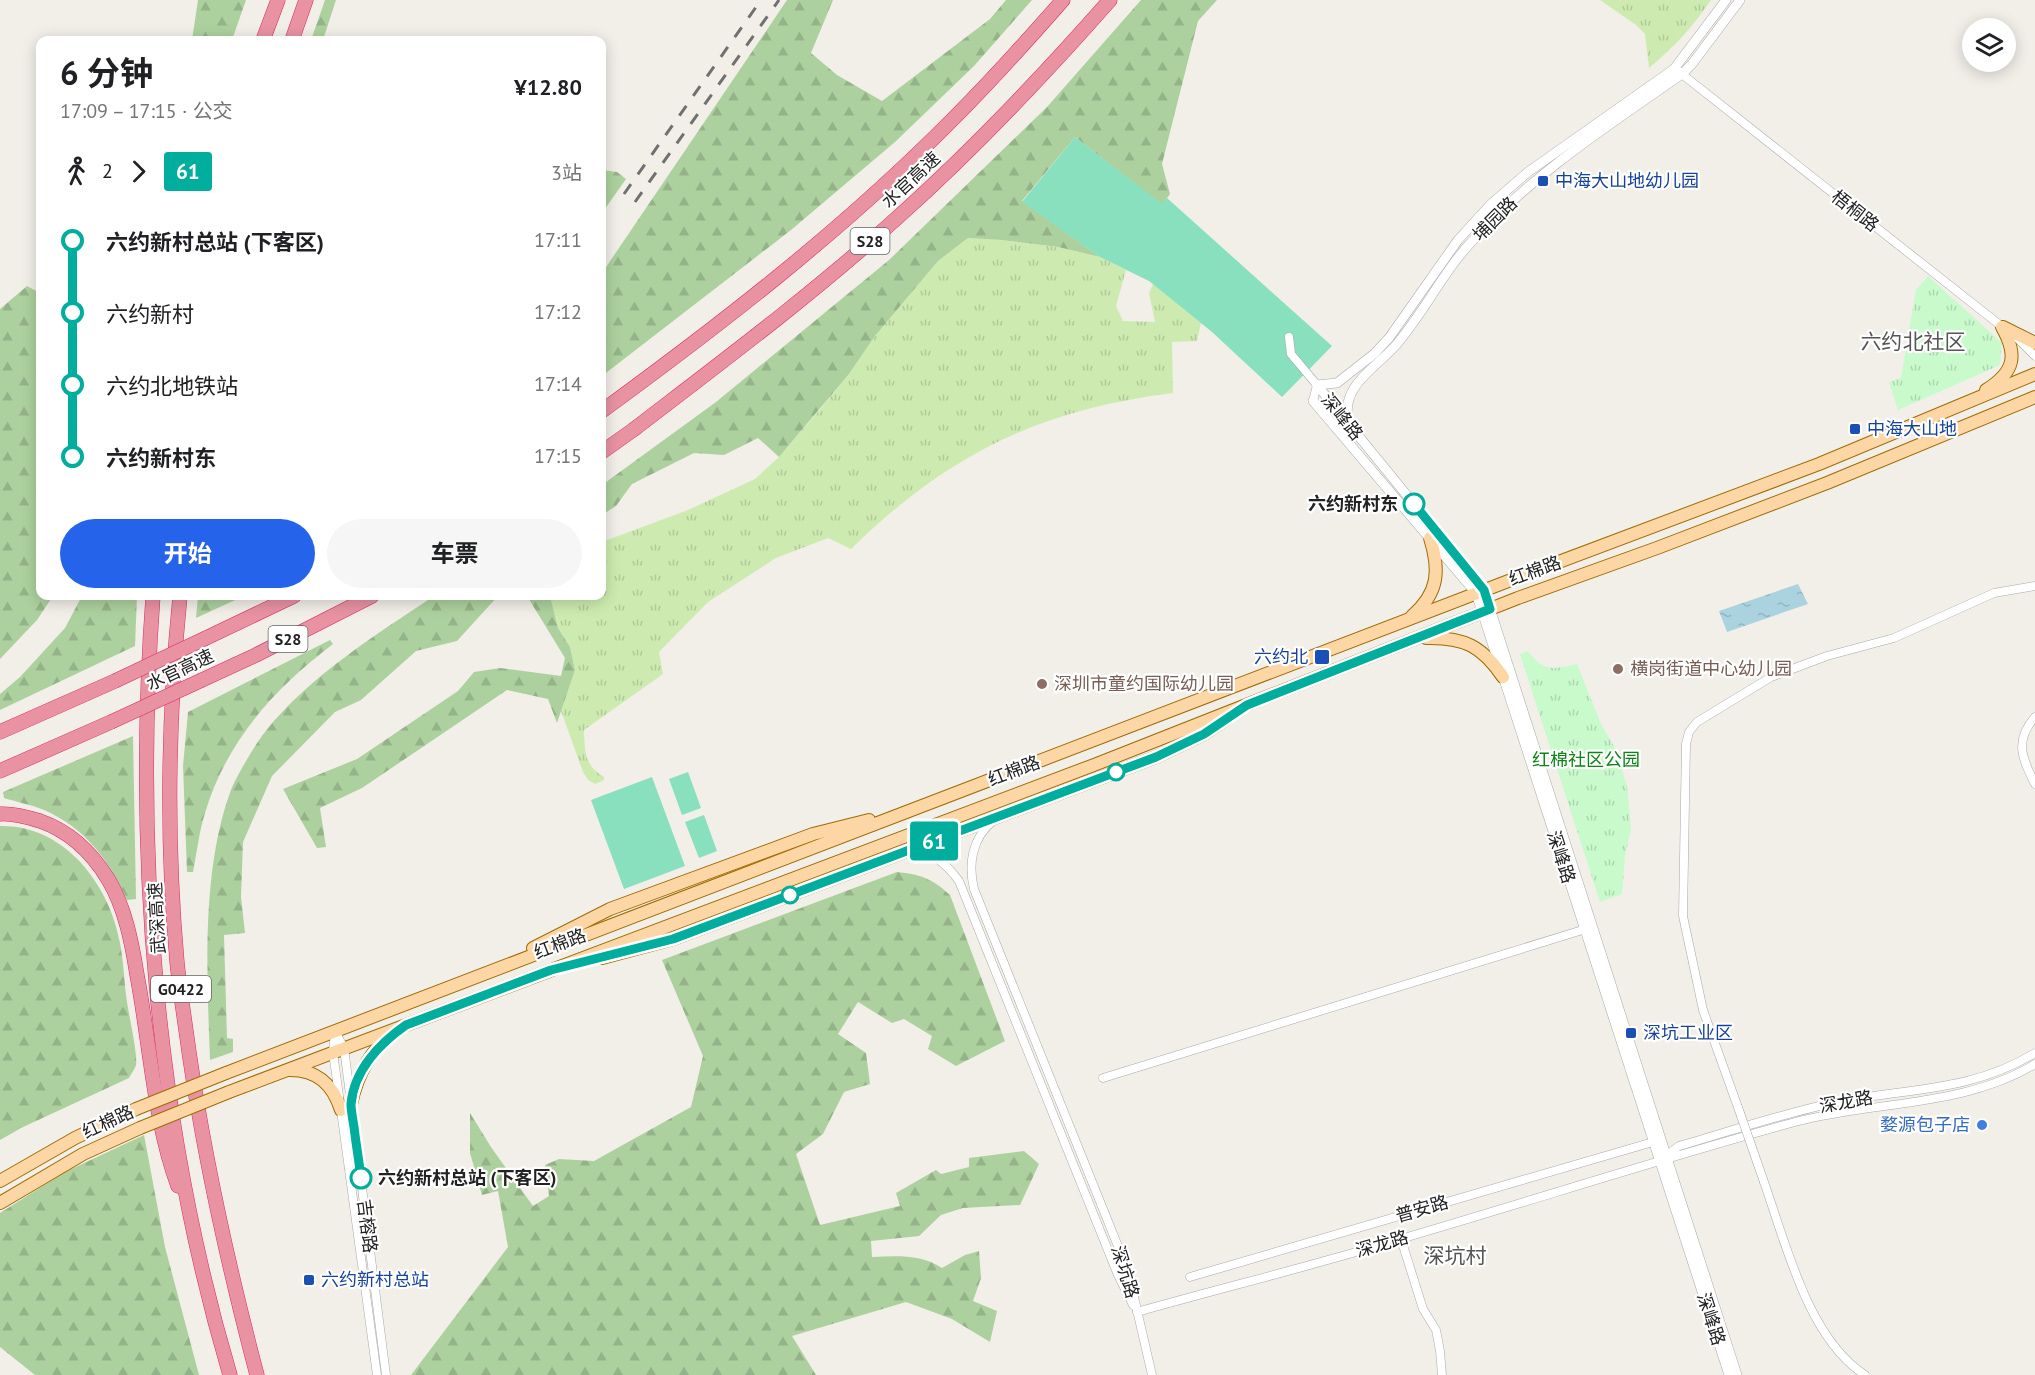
<!DOCTYPE html>
<html lang="zh">
<head>
<meta charset="utf-8">
<style>
  :root { --surface:#fff; --page:#f6f6f6; --text:#202124; --muted:#757577; --accent:#2563eb }
  body { margin:0; font-family:"PT Sans","Noto Sans SC",sans-serif; background:var(--page); color:var(--text); height:100vh; display:flex; flex-direction:column; font-size:22px; white-space:nowrap }
  * { box-sizing:border-box; margin:0 }
  p { font-size:20px; color:var(--muted) }
  .icon { flex:none; width:33px; height:33px; fill:none; stroke:currentColor; stroke-width:2; stroke-linecap:round; stroke-linejoin:round }
  .map { position:relative; flex:1; overflow:hidden }
  .sheet { position:absolute; left:36px; top:36px; width:570px; height:564px; display:flex; flex-direction:column; background:var(--surface); border-radius:12px; box-shadow:0 3px 15px #0003 }
  .sheet>* { flex:none }
  .badge { padding:0 12px; border-radius:4px; font-size:21px; line-height:39px }
  .buttons { position:absolute; left:1962px; top:18px; display:grid; gap:12px }
  .buttons a { display:grid; place-items:center; width:54px; height:54px; border-radius:50%; background:var(--surface); box-shadow:0 3px 15px #0003; font-size:30px }
  .map>.badge { position:absolute; translate:-50% -50%; box-shadow:0 0 0 3px #fff }
  .legs { display:flex; align-items:center; gap:9px; height:66px; padding:0 24px; font-size:20px }
  .legs p { margin-inline-start:auto }
  .summary { display:flex; align-items:center; justify-content:space-between; height:102px; padding:0 24px }
  h1 { font-size:33px; font-weight:700; line-height:45px }
  .button { display:flex; gap:12px; margin-top:auto; padding:12px 24px }
  .button a { flex:1; height:69px; border-radius:36px; background:var(--accent); color:#fff; font-size:24px; font-weight:700; line-height:69px; text-align:center }
  .button a+a { background:var(--page); color:var(--text) }
  ul { padding:0 24px; list-style:none }
  li { display:flex; align-items:center; gap:21px; height:72px; font-size:22px }
  li i { display:grid; place-items:center; width:9px; height:100%; margin:0 8px; background:currentColor }
  li i::after { content:''; width:15px; height:15px; margin:-8px; border:4px solid; border-radius:50%; background:var(--surface) }
  li p { margin-inline-start:auto }
  li:first-child i { background:linear-gradient(#0000 50%,currentColor 0) }
  li:last-child i { background:linear-gradient(currentColor 50%,#0000 0) }
  .map>svg:first-child { display:block }
  .grass { fill:url(#grass-tufts) }
  .forest { fill:url(#forest-firs) }
  .park { fill:url(#park-tufts) }
  .pitch { fill:#88e0be }
  .water { fill:url(#water-ripples) }
  .lines { fill:none; stroke-linecap:round; stroke-linejoin:round }
  .minor-casing { stroke:#a9a9a9; stroke-width:9 }
  .tertiary-casing { stroke:#a9a9a9; stroke-width:10 }
  .primary-casing { stroke:#a06b00; stroke-width:14 }
  .motorway-casing { stroke:#dc2a67; stroke-width:15 }
  .minor { stroke:#fff; stroke-width:8 }
  .tertiary { stroke:#fff; stroke-width:9 }
  .primary { stroke:#fcd6a4; stroke-width:12 }
  .motorway { stroke:#e892a2; stroke-width:14 }
  .rail { stroke:#707070; stroke-width:3; stroke-dasharray:12 12; stroke-linecap:butt }
  .minor-bridge-casing { stroke:#a9a9a9; stroke-width:9; stroke-linecap:butt }
  .primary-bridge-casing { stroke:#a06b00; stroke-width:14; stroke-linecap:butt }
  .motorway-bridge-casing { stroke:#dc2a67; stroke-width:15; stroke-linecap:butt }
  .minor-bridge { stroke:#fff; stroke-width:8 }
  .primary-bridge { stroke:#fcd6a4; stroke-width:12 }
  .motorway-bridge { stroke:#e892a2; stroke-width:14 }
  .line-1-casing { stroke:#fff; stroke-width:14 }
  .line-1 { stroke:#01ad9c; stroke-width:9 }
  .transit-dot { fill:#1a4fb4; stroke:#fff; stroke-width:2 }
  .stop-1-dot { fill:#fff; stroke:#01ad9c; stroke-width:3 }
  .education-dot { fill:#8d6e63; stroke:#fff; stroke-width:2 }
  .shop-dot { fill:#3f7fe0; stroke:#fff; stroke-width:2 }
  .labels { text-anchor:middle; stroke-width:4.5; stroke-linejoin:round; paint-order:stroke }
  .shield { fill:#fff; stroke:#646464; stroke-width:1.5 }
  .shield-label { font-size:16px; font-weight:bold; fill:#222 }
  .street-label { font-size:18px; fill:#222; stroke:#fff }
  .transit-label { font-size:18px; fill:#164399; stroke:#fff; text-anchor:start }
  .stop-label { font-size:18px; font-weight:bold; fill:#222; stroke:#fff; text-anchor:end }
  .education-label { font-size:18px; fill:#785e54; stroke:#fff; text-anchor:start }
  .park-label { font-size:18px; fill:#0c8416; stroke:#fff }
  .shop-label { font-size:18px; fill:#366cbe; stroke:#fff; text-anchor:end }
  .quarter-label { font-size:21px; fill:#555; stroke:#fff }
</style>
</head>
<body>
<div class="map">
<svg width="2035" height="1375" viewBox="0 0 2035 1375">
  <defs>
    <pattern id="grass-tufts" width="24" height="20" patternUnits="userSpaceOnUse" patternTransform="scale(1.5)"><rect width="24" height="20" fill="#cdebb0"/><path d="M3 7l-1-3M5 7V3M7 7l1-3M15 17l-1-3M17 17v-4M19 17l1-3" fill="none" stroke="#b0c997"/></pattern>
    <pattern id="forest-firs" width="22" height="20" patternUnits="userSpaceOnUse" patternTransform="scale(1.5)"><rect width="22" height="20" fill="#add19e"/><path d="M5 1l3.5 6h-7zM16 11l3.5 6h-7z" fill="#95b388"/></pattern>
    <pattern id="park-tufts" width="24" height="20" patternUnits="userSpaceOnUse" patternTransform="scale(1.5)"><rect width="24" height="20" fill="#c8facc"/><path d="M3 7l-1-3M5 7V3M7 7l1-3M15 17l-1-3M17 17v-4M19 17l1-3" fill="none" stroke="#acd6af"/></pattern>
    <pattern id="water-ripples" width="26" height="14" patternUnits="userSpaceOnUse" patternTransform="scale(1.5)"><rect width="26" height="14" fill="#aad3df"/><path d="M2 4q2-2 4 0t4 0M15 11q2-2 4 0t4 0" fill="none" stroke="#92b5bf"/></pattern>
  </defs>
  <rect width="100%" height="100%" fill="#f2efe9"/>
  <g class="grass">
    <path d="M1600,0H1711C1693,27 1674,47 1649,68L1645,34L1636,25Z"/>
    <path d="M968,238L1001,240L1058,247L1100,257L1126,270L1116,306L1123,321L1155,322L1149,293L1153,284L1201,323L1197,341L1172,342L1173,393C1039,410 948,454 851,549L828,538L776,558L708,602L659,652L663,674L584,730C585,752 584,765 604,777V780L595,784L588,780L583,772L561,711L575,669L570,647L558,628L550,596H602V542L688,510L755,479L779,457L817,413L849,374L875,336L938,261Z"/>
  </g>
  <g class="forest">
    <polygon points="198,0 246,0 232,40 192,40"/>
    <polygon points="325,0 336,0 323,40 311,40"/>
    <polygon points="787,0 833,0 811,53 837,75 882,101 990,19 1006,0 1032,0 974,66 895,142 791,230 602,376 602,273"/>
    <polygon points="1141,0 1217,0 1198,21 1162,164 1170,194 1162,205 1075,137 1022,201 1100,257 1058,247 1001,240 968,238 938,261 875,336 849,374 779,457 758,438 724,455 694,453 632,484 616,506 602,515 602,485 716,402 889,260 1047,107"/>
    <polygon points="602,170 617,172 626,179 602,213"/>
    <polygon points="27,286 40,293 40,596 53,596 37,620 0,659 0,309"/>
    <polygon points="82,596 137,596 135,646 0,710 0,694 20,677 65,628"/>
    <polygon points="198,596 244,596 196,618"/>
    <path d="M434,596H498L457,641L416,651L361,700L335,712L272,776L243,842L241,897L245,933L224,935L227,1038L233,1039V1052L210,1060C207,976 201,870 231,790C236,777 256,743 265,732C308,677 377,634 434,596Z"/>
    <polygon points="527,596 550,596 558,628 570,647 575,670 557,723 548,699 507,690 362,788 320,808 326,847 317,848 283,789 357,759 458,691 474,672 500,668 561,676 565,658"/>
    <path d="M330,640L333,644C274,689 227,740 205,813C199,832 197,852 193,872H187L183,766L188,712Z"/>
    <path d="M133,736L136,899L127,900C109,860 85,828 44,810C32,805 17,802 4,798L3,792Z"/>
    <path d="M0,826C64,824 110,885 120,943C124,963 124,983 127,1002C129,1015 138,1056 136,1065C135,1069 131,1074 129,1078L23,1127L0,1140Z"/>
    <path d="M897,872C920,874 933,879 950,895L1005,1041L956,1066L928,1049L932,1036L904,1019L892,1023L858,1002L838,1034L866,1053L870,1084L844,1092L823,1134L796,1154L820,1225L900,1206L896,1193L936,1170L941,1174L969,1167V1158L1024,1151L1039,1164L1020,1205L963,1208L941,1215L919,1236L871,1241L872,1257C897,1256 921,1254 942,1268L965,1255L979,1251L981,1278L973,1301L997,1311L990,1342L952,1319L906,1302L792,1336L816,1375H411L508,1247L498,1191L482,1195L470,1153V1113L491,1147L533,1206L549,1196L545,1165L559,1159L594,1161L691,1107L703,1056L662,960Z"/>
    <polygon points="144,1135 165,1247 199,1375 35,1375 0,1347 0,1213 65,1172"/>
  </g>
  <g class="park">
    <polygon points="1928,276 2002,343 2000,365 1898,410 1889,382 1901,378 1916,290"/>
    <path d="M1528,651C1544,673 1553,669 1577,664L1601,724L1615,748L1627,786L1631,829L1625,856L1622,894L1600,902L1520,654Z"/>
  </g>
  <g class="pitch">
    <polygon points="1075,137 1162,204 1167,198 1332,346 1282,397 1212,332 1149,281 1100,257 1022,202"/>
    <polygon points="688,772 701,808 682,815 669,779"/>
    <polygon points="652,777 685,866 624,889 591,800"/>
    <polygon points="704,815 717,851 699,858 685,822"/>
  </g>
  <polygon class="water" points="1798,584 1808,604 1727,632 1719,611"/>
  <g class="lines">
    <g class="minor-casing">
      <g id="minor">
        <polyline points="1678,71 2005,329"/>
        <polyline points="1289,337 1291,354 1317,385 1313,401"/>
        <polyline points="2017,338 2035,356"/>
        <path d="M2035,717C2014,741 2022,758 2035,784"/>
        <path d="M993,821C972,838 968,864 974,889L1128,1271L1152,1375"/>
        <path d="M913,851C933,851 948,866 959,881L1118,1275L1133,1305"/>
        <polyline points="335,1031 344,1048 386,1375"/>
        <polyline points="335,1032 333,1052 377,1375"/>
        <polyline points="1103,1078 1589,928"/>
        <polyline points="1740,1113 1703,1010 1683,916 1686,744 1689,732 1697,722 1771,677 1827,656 1894,638 1994,593 2035,586"/>
        <path d="M1663,1158L1679,1146C1731,1131 1784,1113 1837,1102C1907,1088 1971,1092 2035,1053"/>
        <path d="M1764,1182C1786,1244 1808,1338 1865,1375"/>
        <polyline points="1401,1239 1423,1309 1436,1330 1440,1351 1442,1375"/>
        <polyline points="1190,1277 1653,1142"/>
        <path d="M1137,1312C1226,1287 1315,1265 1404,1238C1534,1200 1663,1158 1795,1122C1873,1101 1965,1107 2035,1064"/>
      </g>
    </g>
    <g class="tertiary-casing">
      <g id="tertiary">
        <polyline points="1317,385 1484,590 1737,1375"/>
        <polyline points="1317,385 1337,383 1374,354 1389,338 1458,240 1490,205 1528,172 1674,69 1726,0"/>
        <polyline points="1313,401 1476,593 1729,1375"/>
        <path d="M1348,421C1341,385 1375,369 1396,345C1425,311 1444,270 1475,238C1534,173 1611,124 1682,74L1692,64L1740,0"/>
      </g>
    </g>
    <g class="primary-casing">
      <g id="primary">
        <polyline points="2003,327 2035,343"/>
        <path d="M1986,390C2015,372 2018,355 2002,327"/>
        <path d="M1412,616C1439,593 1440,570 1430,538"/>
        <path d="M1426,638C1464,637 1482,646 1503,677"/>
        <polyline points="533,948 610,909 813,834 869,820"/>
        <polyline points="602,958 673,939 1156,757 1204,734 1226,719"/>
        <path d="M290,1070C318,1070 333,1085 341,1110"/>
        <polyline points="226,1073 1511,580 1819,464 2035,374"/>
        <polyline points="229,1092 1094,765 1518,598 1657,548 1827,483 2035,397"/>
        <path d="M351,1104C357,1076 370,1050 394,1033"/>
        <polyline points="0,1181 75,1138 136,1109"/>
        <polyline points="0,1203 83,1154 140,1128"/>
      </g>
    </g>
    <g class="motorway-casing">
      <g id="motorway">
        <polyline points="263,40 278,0"/>
        <polyline points="292,40 306,0"/>
        <path d="M602,411C724,322 845,228 952,120C990,82 1027,41 1063,0"/>
        <path d="M602,452L633,430C723,361 814,293 898,217C974,149 1043,76 1110,0"/>
        <path d="M153,596C134,855 156,1125 230,1375"/>
        <path d="M180,596C168,717 166,840 177,962C180,992 185,1022 189,1052C205,1161 229,1269 257,1375"/>
        <polyline points="206,638 294,596"/>
        <polyline points="202,680 256,655 372,596"/>
        <polyline points="0,732 115,681"/>
        <polyline points="0,771 111,722"/>
        <path d="M0,814C13,813 27,817 40,821C69,831 92,853 108,879C125,907 132,943 137,975C150,1043 154,1122 178,1186"/>
      </g>
    </g>
    <use href="#minor" class="minor"/>
    <use href="#tertiary" class="tertiary"/>
    <use href="#primary" class="primary"/>
    <use href="#motorway" class="motorway"/>
    <g class="rail">
      <polyline points="624,194 761,0"/>
      <polyline points="635,202 779,0"/>
    </g>
    <g class="minor-bridge-casing">
      <polyline id="minor-bridge" points="1740,1113 1764,1182"/>
    </g>
    <g class="primary-bridge-casing">
      <g id="primary-bridge">
        <polyline points="136,1109 226,1073"/>
        <polyline points="140,1128 229,1092"/>
      </g>
    </g>
    <g class="motorway-bridge-casing">
      <g id="motorway-bridge">
        <polyline points="115,681 206,638"/>
        <polyline points="111,722 202,680"/>
      </g>
    </g>
    <use href="#minor-bridge" class="minor-bridge"/>
    <use href="#primary-bridge" class="primary-bridge"/>
    <use href="#motorway-bridge" class="motorway-bridge"/>
  </g>
  <g class="lines">
    <g class="line-1-casing">
      <path id="line-1" d="M361,1178C359,1161 356,1144 354,1127C353,1120 351,1111 351,1104C354,1070 380,1043 406,1025L551,970L673,939L1156,757L1204,734L1247,705L1490,609L1484,590L1414,504"/>
    </g>
    <use href="#line-1" class="line-1"/>
  </g>
  <g class="transit-dot">
    <rect x="1537" y="175" width="12" height="12" rx="3"/>
    <rect x="1849" y="423" width="12" height="12" rx="3"/>
    <rect x="1314" y="649" width="16" height="16" rx="3"/>
    <rect x="1625" y="1027" width="12" height="12" rx="3"/>
    <rect x="303" y="1274" width="12" height="12" rx="3"/>
  </g>
  <g class="stop-1-dot">
    <circle cx="1414" cy="504" r="10"/>
    <circle cx="1116" cy="772" r="8"/>
    <circle cx="790" cy="895" r="8"/>
    <circle cx="361" cy="1178" r="10"/>
  </g>
  <g class="education-dot">
    <circle cx="1618" cy="669" r="6"/>
    <circle cx="1042" cy="684" r="6"/>
  </g>
  <circle class="shop-dot" cx="1982" cy="1125" r="6"/>
  <g class="labels">
    <g class="shield">
      <rect x="850.5" y="228" width="39" height="26" rx="4.5"/>
      <rect x="268.5" y="626" width="39" height="26" rx="4.5"/>
      <rect x="151" y="976" width="60" height="26" rx="4.5"/>
    </g>
    <g class="shield-label">
      <text x="870" y="247">S28</text>
      <text x="288" y="645">S28</text>
      <text x="181" y="995">G0422</text>
    </g>
    <g class="street-label">
      <text transform="translate(911 180) rotate(-43)" y="6">水官高速</text>
      <text transform="translate(1855 211) rotate(38)" y="6">梧桐路</text>
      <text transform="translate(1495 219) rotate(-45)" y="6">埔园路</text>
      <text transform="translate(1342 417) rotate(51)" y="6">深峰路</text>
      <text transform="translate(1535 571) rotate(-20)" y="6">红棉路</text>
      <text transform="translate(180 670) rotate(-25)" y="6">水官高速</text>
      <text transform="translate(1014 771) rotate(-21)" y="6">红棉路</text>
      <text transform="translate(1561 857) rotate(72)" y="6">深峰路</text>
      <text transform="translate(157 918) rotate(-93)" y="6">武深高速</text>
      <text transform="translate(560 944) rotate(-21)" y="6">红棉路</text>
      <text transform="translate(1846 1102) rotate(-10)" y="6">深龙路</text>
      <text transform="translate(108 1122) rotate(-25)" y="6">红棉路</text>
      <text transform="translate(1422 1209) rotate(-16)" y="6">普安路</text>
      <text transform="translate(367 1226) rotate(83)" y="6">吉榕路</text>
      <text transform="translate(1382 1244) rotate(-16)" y="6">深龙路</text>
      <text transform="translate(1125 1272) rotate(73)" y="6">深坑路</text>
      <text transform="translate(1711 1319) rotate(72)" y="6">深峰路</text>
    </g>
    <g class="transit-label">
      <text x="1555" y="187">中海大山地幼儿园</text>
      <text x="1867" y="435">中海大山地</text>
      <text x="1308" y="663" text-anchor="end">六约北</text>
      <text x="1643" y="1039">深坑工业区</text>
      <text x="321" y="1286">六约新村总站</text>
    </g>
    <g class="stop-label">
      <text x="1398" y="510">六约新村东</text>
      <text x="378" y="1184" text-anchor="start">六约新村总站 (下客区)</text>
    </g>
    <g class="education-label">
      <text x="1630" y="675">横岗街道中心幼儿园</text>
      <text x="1054" y="690">深圳市童约国际幼儿园</text>
    </g>
    <g class="park-label">
      <text x="1586" y="766">红棉社区公园</text>
    </g>
    <g class="shop-label">
      <text x="1970" y="1131">婺源包子店</text>
    </g>
    <g class="quarter-label">
      <text x="1913" y="349">六约北社区</text>
      <text x="1455" y="1263">深坑村</text>
    </g>
  </g>
</svg>
<div class="buttons">
<a><svg class="icon" aria-label="layers" viewBox="0 0 24 24"><path d="M12 4l9 5-9 5-9-5zM3 14l9 5 9-5"/></svg></a>
</div>
<b class="badge" style="left:934px;top:841px;background:#01ad9c;color:#fff">61</b>
<section class="sheet">
<div class="summary"><div><h1>6 分钟</h1><p>17:09 – 17:15 · 公交</p></div><b>¥12.80</b></div>
<div class="legs"><svg class="icon" aria-label="walk" viewBox="0 0 24 24"><circle cx="13" cy="4" r="2"/><path d="M13 8l-2 6 4 7M11 14l-3 7M7 12l3-4h3l4 4"/></svg>2<svg class="icon" aria-label="forward" viewBox="0 0 24 24"><path d="M9 5l7 7-7 7"/></svg><b class="badge" style="background:#01ad9c;color:#fff">61</b><p>3站</p></div>
<ul>
<li><i style="color:#01ad9c"></i><b>六约新村总站 (下客区)</b><p>17:11</p></li>
<li><i style="color:#01ad9c"></i><span>六约新村</span><p>17:12</p></li>
<li><i style="color:#01ad9c"></i><span>六约北地铁站</span><p>17:14</p></li>
<li><i style="color:#01ad9c"></i><b>六约新村东</b><p>17:15</p></li>
</ul>
<div class="button"><a>开始</a><a>车票</a></div>
</section>
</div>
</body>
</html>
